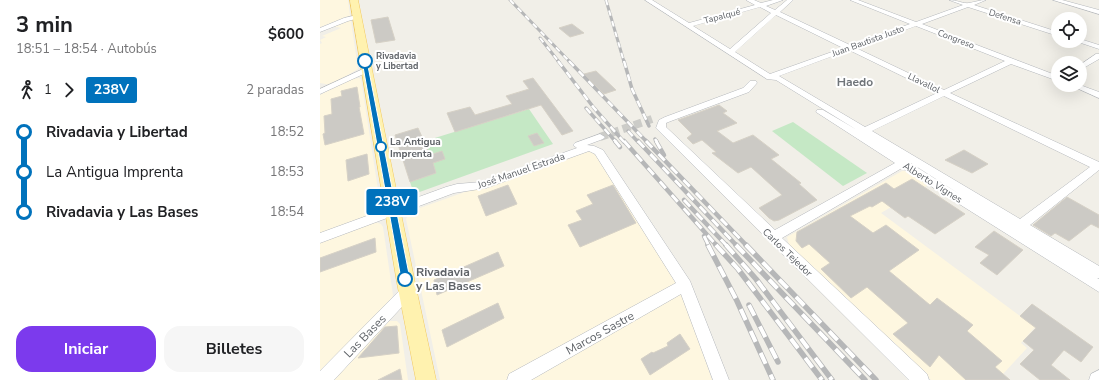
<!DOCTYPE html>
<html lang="es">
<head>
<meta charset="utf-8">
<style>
  :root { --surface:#fff; --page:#f6f6f6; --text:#202124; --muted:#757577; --accent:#7c3aed }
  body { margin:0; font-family:"Nunito Sans",sans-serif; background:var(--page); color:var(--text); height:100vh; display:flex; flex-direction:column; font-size:15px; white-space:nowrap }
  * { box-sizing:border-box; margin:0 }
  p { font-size:13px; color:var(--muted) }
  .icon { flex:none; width:22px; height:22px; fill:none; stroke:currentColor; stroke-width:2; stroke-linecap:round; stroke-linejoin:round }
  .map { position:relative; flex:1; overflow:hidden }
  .details { display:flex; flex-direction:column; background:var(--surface); width:320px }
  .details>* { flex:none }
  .badge { padding:0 8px; border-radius:3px; font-size:14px; line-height:26px }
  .fabs { position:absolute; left:731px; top:12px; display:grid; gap:8px }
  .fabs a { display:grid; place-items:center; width:36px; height:36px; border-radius:50%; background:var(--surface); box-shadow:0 4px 16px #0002; font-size:20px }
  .map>.badge { position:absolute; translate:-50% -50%; box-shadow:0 0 0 2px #fff }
  .legs { display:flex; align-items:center; gap:6px; height:44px; padding:0 16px; font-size:13px }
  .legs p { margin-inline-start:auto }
  .summary { display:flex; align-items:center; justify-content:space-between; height:68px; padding:0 16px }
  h1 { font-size:22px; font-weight:700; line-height:30px }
  .cta { display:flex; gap:8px; margin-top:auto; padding:8px 16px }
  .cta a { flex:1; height:46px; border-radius:16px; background:var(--accent); color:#fff; font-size:16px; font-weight:700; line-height:46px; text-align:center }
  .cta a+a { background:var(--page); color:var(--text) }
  ul { padding:0 16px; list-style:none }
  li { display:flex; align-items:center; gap:14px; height:40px; font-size:15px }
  li i { display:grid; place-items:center; width:6px; height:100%; margin:0 5px; background:currentColor }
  li i::after { content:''; width:10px; height:10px; margin:-5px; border:3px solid; border-radius:50%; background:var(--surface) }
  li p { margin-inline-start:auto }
  li:first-child i { background:linear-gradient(#0000 50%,currentColor 0) }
  li:last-child i { background:linear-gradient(currentColor 50%,#0000 0) }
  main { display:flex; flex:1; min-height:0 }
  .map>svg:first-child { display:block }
  .commercial { fill:#fef7e0 }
  .green { fill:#c5e8c5 }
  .building { fill:#cccac5; stroke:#d6d1c6 }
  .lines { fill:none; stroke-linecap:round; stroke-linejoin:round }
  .minor-tunnel { stroke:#ccccc8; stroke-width:8; stroke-dasharray:8 4; stroke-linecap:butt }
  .minor-casing { stroke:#b5b8bc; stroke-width:1 }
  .major-casing { stroke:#f2c960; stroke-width:1 }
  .minor { fill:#fff; fill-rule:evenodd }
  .major { fill:#fff2af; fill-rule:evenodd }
  .rail-far3-casing { stroke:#b6b7b8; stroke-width:3 }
  .rail-far2-casing { stroke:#b6b7b8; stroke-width:3.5 }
  .rail-far1-casing { stroke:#b6b7b8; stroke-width:4.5 }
  .rail-casing { stroke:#b6b7b8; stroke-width:5.5 }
  .rail-far3 { stroke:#fff; stroke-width:2; stroke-dasharray:5.5; stroke-linecap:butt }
  .rail-far2 { stroke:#fff; stroke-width:2.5; stroke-dasharray:7; stroke-linecap:butt }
  .rail-far1 { stroke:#fff; stroke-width:3; stroke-dasharray:9; stroke-linecap:butt }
  .rail { stroke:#fff; stroke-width:4; stroke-dasharray:12; stroke-linecap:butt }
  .line-1 { fill:#0072bc; stroke:#fff }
  .stop-1-dot { fill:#fff; stroke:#0072bc; stroke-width:2 }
  .labels { text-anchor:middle; stroke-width:4; stroke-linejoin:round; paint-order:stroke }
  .far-street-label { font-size:9px; fill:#5f6368; stroke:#fff }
  .far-stop-label { font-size:9px; font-weight:bold; fill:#5f6368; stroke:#fff; text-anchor:start }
  .stop-label { font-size:10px; font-weight:bold; fill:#5f6368; stroke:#fff; text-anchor:start }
  .street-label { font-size:10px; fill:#5f6368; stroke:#fff }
  .far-district-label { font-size:12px; font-weight:bold; fill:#70757a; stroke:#fff }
  .near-stop-label { font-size:12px; font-weight:bold; fill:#5f6368; stroke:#fff; text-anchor:start }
  .near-street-label { font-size:12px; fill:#5f6368; stroke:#fff }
</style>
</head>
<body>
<main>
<section class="details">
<div class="summary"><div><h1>3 min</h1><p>18:51 – 18:54 · Autobús</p></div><b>$600</b></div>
<div class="legs"><svg class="icon" aria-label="walk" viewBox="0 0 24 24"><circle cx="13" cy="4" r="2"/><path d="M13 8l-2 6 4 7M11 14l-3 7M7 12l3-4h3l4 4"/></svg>1<svg class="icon" aria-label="forward" viewBox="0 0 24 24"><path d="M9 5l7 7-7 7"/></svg><b class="badge" style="background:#0072bc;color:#fff">238V</b><p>2 paradas</p></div>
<ul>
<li><i style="color:#0072bc"></i><b>Rivadavia y Libertad</b><p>18:52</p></li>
<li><i style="color:#0072bc"></i><span>La Antigua Imprenta</span><p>18:53</p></li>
<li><i style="color:#0072bc"></i><b>Rivadavia y Las Bases</b><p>18:54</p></li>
</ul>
<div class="cta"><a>Iniciar</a><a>Billetes</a></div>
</section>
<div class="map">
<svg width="779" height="380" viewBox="0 0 779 380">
  <rect width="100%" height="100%" fill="#f1efe8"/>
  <g class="commercial">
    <polygon points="0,0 28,0 30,16 0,27"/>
    <polygon points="26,21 31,21 38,69 11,85 0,83 0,44 2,43 0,40 6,37 2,36 21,28 13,26"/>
    <polygon points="39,78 41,79 61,209 58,213 0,234 0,95 31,79"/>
    <polygon points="263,150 270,150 275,154 351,274 366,303 392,380 120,380 86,219 90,213 97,209"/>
    <polygon points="582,171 589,171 610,184 561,213 715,327 701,343 707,348 683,374 690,380 611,380 469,245 467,237"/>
    <polygon points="55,222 61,224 63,227 73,295 71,300 0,377 0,241"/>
    <polygon points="69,321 77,321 80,324 88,380 11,380 62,325"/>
  </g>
  <g class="green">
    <polygon points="209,109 233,144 94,194 90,182 116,173 105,141"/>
    <polygon points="473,122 547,173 523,186 452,131"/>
  </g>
  <g class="building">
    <polygon points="68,17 75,40 56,43 51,20"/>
    <polygon points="252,24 264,33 250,37 239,28"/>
    <polygon points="276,71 296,90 284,94 264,74"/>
    <polygon points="213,78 253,131 242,135 221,105 135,132 127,113 150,107 155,115 192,104 186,96 209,89 203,81"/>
    <polygon points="37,87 40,107 39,107 44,134 5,145 3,134 5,133 4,116 12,114 11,99 22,96 21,91"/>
    <polygon points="399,105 407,111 403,113 417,123 397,131 413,143 433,135 459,155 451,159 481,183 479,184 497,200 459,220 454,221 449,218 439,208 462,195 431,167 418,173 392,153 396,152 382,140 373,144 367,138 372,134 358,120"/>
    <polygon points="98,128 110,155 122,151 125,159 113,163 116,173 90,182 75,135"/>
    <polygon points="217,133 224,143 214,146 208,136"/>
    <polygon points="644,150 668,164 652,173 625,160"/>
    <polygon points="47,154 49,174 28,181 26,160"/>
    <polygon points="592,179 645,214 615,234 588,216 585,218 562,201 552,207 550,206 530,216 553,233 566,225 599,250 569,271 610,305 617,298 653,325 647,331 682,361 675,367 690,380 646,380 619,355 610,367 573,334 588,323 547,287 531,298 501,269 510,263 489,244 482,248 476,241 477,232 566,183 574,189"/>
    <polygon points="188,185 197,204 166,216 158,196"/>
    <polygon points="293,185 316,223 260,247 248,225 262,220 256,211 273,204 267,195"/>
    <polygon points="747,197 779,215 779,228 771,224 749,241 735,233 731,236 713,225"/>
    <polygon points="674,231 703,250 677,275 660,263 669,255 655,247"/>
    <polygon points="55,238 56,252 0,272 0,258"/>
    <polygon points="178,252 184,266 117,295 114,280"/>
    <polygon points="178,303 184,318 127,347 122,330"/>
    <polygon points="712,304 773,347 761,362 744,350 731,365 750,380 720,380 700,364 714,350 703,341 716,328 700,316"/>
    <polygon points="77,326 79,353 38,358 65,327"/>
    <polygon points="360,334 370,349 330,375 321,359 332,352 333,353 348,346 347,343"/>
    <polygon points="80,369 82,380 58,380"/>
  </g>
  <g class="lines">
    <polyline class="minor-tunnel" points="280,137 332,119"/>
    <g class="minor-casing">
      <g id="minor">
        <path d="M325,0H332L369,23L435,5L426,0H434L441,3L453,0H463L446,6L455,10L467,0H473L460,12L530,45L590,24L530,0H538L596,22L643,5L629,0C636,0 644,4 649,3C655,2 660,0 666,0L654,5L738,32V36L648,7L602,24L738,76V81L691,64L630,93L779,162V170L710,225L779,266V278H777L779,279V292L582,168L462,238L607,374L609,380H589L336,128L339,120L345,117L423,88L430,81H436L437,83L429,92L351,121L346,123V127L455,230L575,163L496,112L497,110H503L537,130L456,80L447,79ZM440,7L451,13L410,49L373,26ZM456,15L523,48L450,74L415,52ZM596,26L685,61L624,90L536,48ZM529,50L617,93L545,127L459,76ZM624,96L770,167L700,219L552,131ZM590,163H591L641,195Z"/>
        <polygon points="733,0 742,0 779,10 779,14"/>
        <polygon points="37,15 40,17 39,18 28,21 0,32 0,28 24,18"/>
        <polygon points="760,39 779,45 779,49 758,42 757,41 760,41"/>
        <polygon points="776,54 779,54 779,59 760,70 760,65"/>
        <polygon points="43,69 46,69 50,71 0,94 0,89"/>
        <polygon points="750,85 760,85 779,92 779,98"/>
        <polygon points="280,134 285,137 283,139 267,145 274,146 283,150 370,281 409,380 393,380 361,294 211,380 187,380 189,374 356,283 275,154 269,151 166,188 134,193 0,243 0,233 126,187 137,184 161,182 257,148 253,145 255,143"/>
        <polygon points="88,285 93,287 95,291 93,295 14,380 0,380 0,371 83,287"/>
        <polygon points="779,370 779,380 769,380 771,374"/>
      </g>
    </g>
    <g class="major-casing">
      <polygon id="major" points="30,0 38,0 95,283 116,380 96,380 77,283"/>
    </g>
    <use href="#minor" class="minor"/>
    <use href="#major" class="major"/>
    <g class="rail-far3-casing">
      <g id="rail-far3">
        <polyline points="190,0 250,62"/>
        <polyline points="286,0 304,62"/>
        <polyline points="220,38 239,62"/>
      </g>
    </g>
    <g class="rail-far2-casing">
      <g id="rail-far2">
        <polyline points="238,61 274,108 304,142"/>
        <polyline points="249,61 327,142"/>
        <polyline points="304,61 312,89 329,126"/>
        <polyline points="266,108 296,142"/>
        <polyline points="308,131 318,142"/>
        <polyline points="335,139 337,142"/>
      </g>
    </g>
    <g class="rail-far1-casing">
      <g id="rail-far1">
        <polyline points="295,141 300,147"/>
        <polyline points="304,141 397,246"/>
        <polyline points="318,141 417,246"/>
        <polyline points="326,141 427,246"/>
        <polyline points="336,141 344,155"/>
        <polyline points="364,200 407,246"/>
        <polyline points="384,236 389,246"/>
      </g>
    </g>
    <g class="rail-casing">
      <g id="rail">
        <polyline points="388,245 417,301 453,380"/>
        <polyline points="396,245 418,269 502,380"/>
        <polyline points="406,245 436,279 512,380"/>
        <polyline points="416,245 545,380"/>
        <polyline points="426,245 556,380"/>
        <polyline points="429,305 458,362"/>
      </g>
    </g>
    <use href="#rail-far3" class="rail-far3"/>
    <use href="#rail-far2" class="rail-far2"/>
    <use href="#rail-far1" class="rail-far1"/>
    <use href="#rail" class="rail"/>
  </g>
  <polygon class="line-1" points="45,59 47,61 90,279 89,281 82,281 81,279 42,61"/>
  <g class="stop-1-dot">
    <circle cx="45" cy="61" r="7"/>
    <circle cx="61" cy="147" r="5"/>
    <circle cx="85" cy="279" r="7"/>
  </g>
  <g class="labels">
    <g class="far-street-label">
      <text transform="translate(402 16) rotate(-15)" y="3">Tapalqué</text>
      <text transform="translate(685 17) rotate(18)" y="3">Defensa</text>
      <text transform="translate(636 39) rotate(21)" y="3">Congreso</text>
      <text transform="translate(548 41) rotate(-20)" y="3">Juan Bautista Justo</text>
      <text transform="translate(604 83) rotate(26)" y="3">Llavallol</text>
    </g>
    <g class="far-stop-label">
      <text x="56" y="59">Rivadavia<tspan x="56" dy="10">y Libertad</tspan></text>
    </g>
    <g class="stop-label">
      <text x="70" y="145">La Antigua<tspan x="70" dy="12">Imprenta</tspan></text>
    </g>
    <g class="street-label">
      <text transform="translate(201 170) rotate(-19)" y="4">José Manuel Estrada</text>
      <text transform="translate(613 182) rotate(32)" y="4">Alberto Vignes</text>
      <text transform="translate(468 252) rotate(44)" y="4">Carlos Tejedor</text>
    </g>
    <g class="far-district-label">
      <text x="535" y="86">Haedo</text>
    </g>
    <g class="near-stop-label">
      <text x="96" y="276">Rivadavia<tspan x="96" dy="14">y Las Bases</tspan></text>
    </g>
    <g class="near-street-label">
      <text transform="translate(280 333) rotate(-29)" y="4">Marcos Sastre</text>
      <text transform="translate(45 336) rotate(-46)" y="4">Las Bases</text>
    </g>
  </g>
</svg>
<div class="fabs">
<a><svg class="icon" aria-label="locate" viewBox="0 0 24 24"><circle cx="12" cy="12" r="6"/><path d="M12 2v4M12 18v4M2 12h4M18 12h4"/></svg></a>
<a><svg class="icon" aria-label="layers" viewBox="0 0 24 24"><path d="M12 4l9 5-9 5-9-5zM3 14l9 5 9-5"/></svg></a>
</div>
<b class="badge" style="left:72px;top:202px;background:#0072bc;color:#fff">238V</b>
</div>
</main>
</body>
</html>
